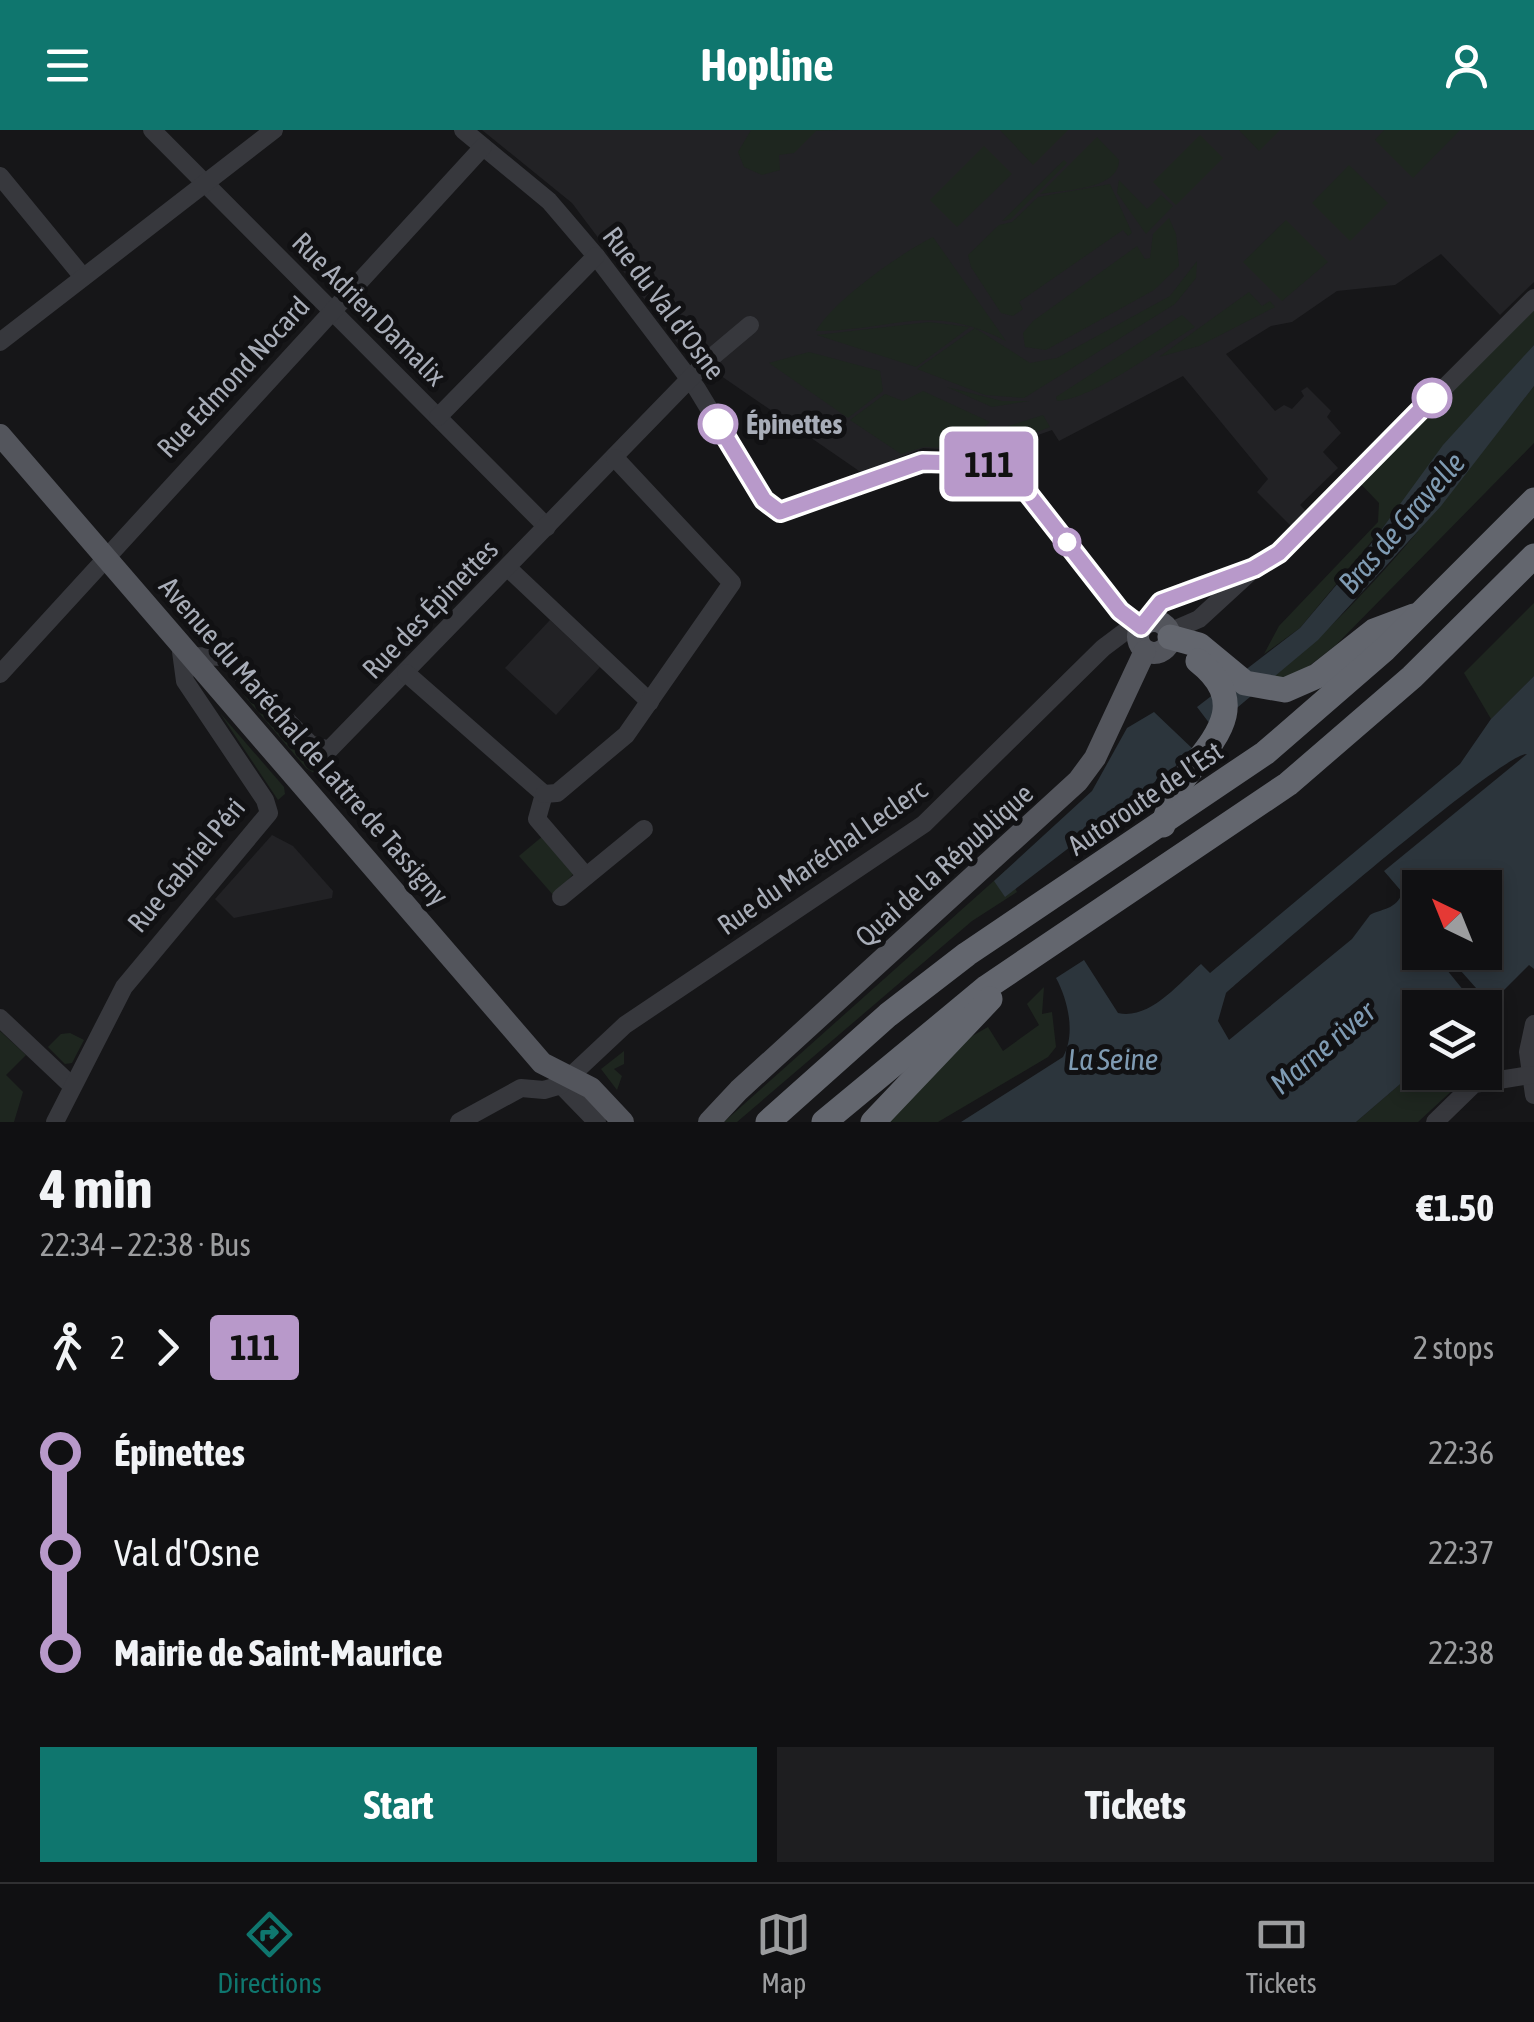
<!DOCTYPE html>
<html lang="en">
<head>
<meta charset="utf-8">
<style>
  :root { --surface:#101012; --page:#1e1e20; --text:#f1f3f6; --muted:#9c9d9f; --line:#303032; --accent:#0f766e }
  body { margin:0; font-family:"Asap Condensed",sans-serif; background:var(--page); color:var(--text); height:100vh; display:flex; flex-direction:column; font-size:38px; white-space:nowrap }
  * { box-sizing:border-box; margin:0 }
  p { font-size:32px; color:var(--muted) }
  .icon { flex:none; width:55px; height:55px; fill:none; stroke:currentColor; stroke-width:2; stroke-linecap:round; stroke-linejoin:round }
  .map { position:relative; height:992px; overflow:hidden }
  .panel { display:flex; flex-direction:column; background:var(--surface); flex:1 }
  .panel>* { flex:none }
  .badge { padding:0 20px; border-radius:8px; font-size:35px; line-height:65px }
  .needle { width:65px; rotate:317deg }
  .fabs { position:absolute; left:1402px; top:740px; display:grid; gap:20px }
  .fabs a { display:grid; place-items:center; width:100px; height:100px; border-radius:0px; background:var(--surface); box-shadow:0 5px 15px #0003,0 0 0 2px var(--line); font-size:50px }
  .map>.badge { position:absolute; translate:-50% -50%; box-shadow:0 0 0 5px #fff }
  .legs { display:flex; align-items:center; gap:15px; height:110px; padding:0 40px; font-size:32px }
  .legs p { margin-inline-start:auto }
  .head { display:flex; align-items:center; justify-content:space-between; height:170px; padding:0 40px }
  h1 { font-size:55px; font-weight:700; line-height:75px }
  .action { display:flex; gap:20px; margin-top:auto; padding:20px 40px }
  .action a { flex:1; height:115px; border-radius:0px; background:var(--accent); color:#fff; font-size:40px; font-weight:700; line-height:115px; text-align:center }
  .action a+a { background:var(--page); color:var(--text) }
  ul { padding:0 40px; list-style:none }
  li { display:flex; align-items:center; gap:35px; height:100px; font-size:38px }
  li i { display:grid; place-items:center; width:15px; height:100%; margin:0 12px; background:currentColor }
  li i::after { content:''; width:25px; height:25px; margin:-12px; border:8px solid; border-radius:50%; background:var(--surface) }
  li p { margin-inline-start:auto }
  li:first-child i { background:linear-gradient(#0000 50%,currentColor 0) }
  li:last-child i { background:linear-gradient(currentColor 50%,#0000 0) }
  header { display:flex; justify-content:space-between; align-items:center; height:130px; padding:0 40px; background:var(--accent); color:#fff; font-size:45px; font-weight:700 }
  .menu { display:flex; justify-content:space-around; align-items:center; height:140px; border-top:2px solid var(--line); background:var(--surface); font-size:28px; color:var(--muted) }
  .menu a { display:grid; justify-items:center; gap:5px }
  .menu .selected { color:var(--accent) }
  .map>svg:first-child { display:block }
  .built { fill:#222225 }
  .green { fill:#1e261f }
  .water { fill:#2c353c; fill-rule:evenodd }
  .pier { fill:#161618 }
  .lines { fill:none; stroke-linecap:round; stroke-linejoin:round }
  .minor { stroke:#37383d; stroke-width:18 }
  .major { stroke:#53555c; stroke-width:22 }
  .highway { stroke:#63666e; stroke-width:25 }
  .line-1-casing { stroke:#fff; stroke-width:22 }
  .line-1 { stroke:#b899ca; stroke-width:15 }
  .stop-1-dot { fill:#fff; stroke:#b899ca; stroke-width:5 }
  .labels { text-anchor:middle; stroke-width:10; stroke-linejoin:round; paint-order:stroke }
  .street-label { font-size:28px; fill:#a8adb8; stroke:#111113 }
  .stop-label { font-size:28px; font-weight:bold; fill:#a8adb8; stroke:#111113; text-anchor:start }
  .water-label { font-size:30px; font-style:italic; fill:#7f9bb3; stroke:#111113 }
</style>
</head>
<body>
<header><svg class="icon" aria-label="menu" viewBox="0 0 24 24"><path d="M4 6h16M4 12h16M4 18h16"/></svg>Hopline<svg class="icon" aria-label="person" viewBox="0 0 24 24"><circle cx="12" cy="8" r="4"/><path d="M4 21q1-7 8-7t8 7"/></svg></header>
<div class="map">
<svg width="1534" height="992" viewBox="0 0 1534 992">
  <rect width="100%" height="100%" fill="#161618"/>
  <g class="built">
    <polygon points="482,0 1534,0 1534,152 1500,185 1441,124 1395,155 1337,161 1292,192 1271,196 1226,224 1275,281 1284,275 1292,279 1304,266 1301,261 1307,257 1331,281 1327,287 1341,303 1323,322 1338,338 1300,375 1306,381 1291,396 1257,362 1268,349 1183,246 1059,311 1052,300 991,322 923,318 862,343 682,219 572,73"/>
    <polygon points="550,490 600,537 556,585 505,538"/>
    <polygon points="272,705 293,716 333,761 332,768 234,788 215,769"/>
  </g>
  <g class="green">
    <polygon points="751,0 838,0 816,1 794,23 779,25 780,40 762,45 744,37 738,22"/>
    <polygon points="1000,0 1068,0 1033,35"/>
    <polygon points="1239,0 1280,0 1259,21"/>
    <polygon points="1384,0 1460,0 1413,48 1375,10"/>
    <polygon points="1200,5 1223,28 1176,75 1153,52"/>
    <path d="M1097,7L1119,30C1119,60 1063,60 1040,64Z"/>
    <polygon points="984,16 1012,44 957,97 930,70"/>
    <polygon points="1064,30 1067,33 1011,89 1002,91"/>
    <polygon points="1349,35 1388,73 1350,111 1312,73"/>
    <polygon points="1119,50 1147,79 1161,65 1173,76 1146,104 1117,63"/>
    <polygon points="1110,54 1132,103 1128,106 1123,100 1019,172 1023,179 1013,186 1001,183 971,137 968,125 999,95 1012,92 1038,67"/>
    <polygon points="1169,88 1176,104 1179,136 1154,160 1046,220 1025,217 1023,203 1033,191 1137,116 1145,129 1150,128 1153,104"/>
    <polygon points="1286,90 1328,132 1282,171 1243,132"/>
    <path d="M933,107L1006,211C929,171 893,201 816,201C834,170 901,123 933,107Z"/>
    <polygon points="1197,131 1196,148 1175,174 1024,268 985,265 917,239 975,198 1030,233 1057,228 1170,166"/>
    <polygon points="1249,162 1262,176 1270,171 1275,177 1199,216 1159,227"/>
    <polygon points="1534,173 1534,215 1300,498 1264,524 1279,496 1378,392 1379,373 1354,347"/>
    <path d="M1182,185L1195,197C1161,217 1094,269 1057,271L1056,267Z"/>
    <polygon points="929,192 970,197 916,237 817,205"/>
    <polygon points="809,222 880,241 883,261 848,288 769,233"/>
    <path d="M1534,256V313L1336,515L1304,540L1275,551L1273,547C1375,465 1453,358 1534,256Z"/>
    <polygon points="947,257 1002,271 1029,271 992,277"/>
    <polygon points="923,261 990,292 972,308 1043,285 1050,297 991,320 924,317 901,324 850,290 885,264 903,271"/>
    <polygon points="1534,473 1534,546 1491,589 1464,543"/>
    <polygon points="242,563 321,639 317,645 306,638"/>
    <polygon points="220,583 284,657 285,664 278,670"/>
    <polygon points="543,706 574,743 554,766 519,726"/>
    <polygon points="1006,740 1017,762 972,791 737,992 724,992"/>
    <polygon points="1044,857 1042,884 1052,882 1056,917 1048,927 938,992 885,992 958,914 988,897 1003,921 1039,895 1027,874"/>
    <polygon points="0,901 26,925 6,945 23,962 14,992 0,992"/>
    <polygon points="70,903 84,910 72,933 65,934 48,917 61,904"/>
    <polygon points="624,921 624,934 614,939 622,946 617,960 601,939"/>
    <polygon points="1420,937 1420,942 1471,943 1418,992 1356,992"/>
  </g>
  <g class="water">
    <polygon points="1534,215 1534,256 1441,376 1318,510 1213,598 1197,577 1300,498 1371,414 1443,315"/>
    <path d="M1534,546V839L1529,835L1493,871L1486,869L1475,877L1420,878V937L1356,992H961L1063,927C1076,904 1068,870 1056,848L1084,830L1118,883C1150,890 1178,854 1201,834L1210,843L1460,634L1491,589ZM1527,624L1384,741L1402,762C1398,780 1379,779 1370,785L1352,809L1229,910L1218,891L1226,863C1262,831 1500,624 1527,624ZM1420,758H1485V822H1420Z"/>
    <polygon points="1154,582 1195,621 1005,767 994,751 1092,661 1127,598"/>
  </g>
  <polygon class="pier" points="1430,823 1445,823 1492,876 1477,877 1438,829 1423,838 1421,832"/>
  <g class="lines">
    <g class="minor">
      <polyline points="152,0 547,397"/>
      <path d="M463,0L549,71L596,126L697,259L768,376L788,381C847,362 955,304 1013,344L1120,481L1141,497"/>
      <polyline points="0,46 83,147"/>
      <polyline points="0,212 274,0"/>
      <polyline points="438,287 596,126"/>
      <polyline points="508,438 650,572"/>
      <path d="M1144,494C1170,449 1239,454 1279,423L1534,168"/>
      <polyline points="1169,502 1199,489 1248,444"/>
      <polyline points="193,526 225,527 310,614 329,620 706,232 750,195"/>
      <polyline points="406,543 544,664 537,689 586,746"/>
      <polyline points="0,544 483,17"/>
      <polyline points="544,664 557,663 626,605 732,453 615,328"/>
      <polyline points="561,767 644,699"/>
      <polyline points="0,888 71,955"/>
      <polyline points="1534,894 1528,922 1534,965"/>
      <polyline points="561,955 597,992"/>
      <polyline points="55,992 124,857 269,683 265,670 185,551 180,514"/>
      <polyline points="459,992 521,958 544,960 561,955 625,895 924,694 1103,518 1123,503 1139,500"/>
      <polyline points="1435,992 1474,954 1530,945"/>
    </g>
    <g class="major">
      <polyline points="0,305 542,933 591,958 623,992"/>
      <circle cx="1154" cy="507" r="16"/>
      <polyline points="709,992 739,960 1078,651 1095,628 1145,521"/>
    </g>
    <g class="highway">
      <polyline points="1170,507 1199,515 1245,553 1285,560 1317,546 1374,501 1414,486"/>
      <path d="M1163,695C1168,681 1173,663 1182,651C1211,612 1254,575 1198,531"/>
      <polyline points="768,992 888,885 967,824 1265,623 1385,519 1534,370"/>
      <polyline points="824,992 987,857 1288,654 1412,547 1534,426"/>
      <polyline points="873,992 990,869"/>
    </g>
  </g>
  <g class="lines">
    <g class="line-1-casing">
      <polyline id="line-1" points="718,294 764,370 780,382 922,332 997,334 1013,344 1120,481 1141,497 1161,472 1254,438 1279,423 1432,268"/>
    </g>
    <use href="#line-1" class="line-1"/>
  </g>
  <g class="stop-1-dot">
    <circle cx="1432" cy="268" r="18"/>
    <circle cx="718" cy="294" r="18"/>
    <circle cx="1067" cy="412" r="12"/>
  </g>
  <g class="labels">
    <g class="street-label">
      <text transform="translate(664 173) rotate(53)" y="10">Rue du Val d'Osne</text>
      <text transform="translate(369 179) rotate(45)" y="10">Rue Adrien Damalix</text>
      <text transform="translate(233 247) rotate(-47)" y="10">Rue Edmond Nocard</text>
      <text transform="translate(430 479) rotate(-46)" y="10">Rue des Épinettes</text>
      <text transform="translate(304 611) rotate(49)" y="10">Avenue du Maréchal de Lattre de Tassigny</text>
      <text transform="translate(1145 668) rotate(-34)" y="10">Autoroute de l’Est</text>
      <text transform="translate(822 727) rotate(-35)" y="10">Rue du Maréchal Leclerc</text>
      <text transform="translate(186 735) rotate(-50)" y="10">Rue Gabriel Péri</text>
      <text transform="translate(944 735) rotate(-42)" y="10">Quai de la République</text>
    </g>
    <g class="stop-label">
      <text x="746" y="304">Épinettes</text>
    </g>
    <g class="water-label">
      <text transform="translate(1402 393) rotate(-49)" y="10">Bras de Gravelle</text>
      <text transform="translate(1323 918) rotate(-40)" y="10">Marne river</text>
      <text x="1113" y="940">La Seine</text>
    </g>
  </g>
</svg>
<div class="fabs">
<a><svg class="needle" viewBox="-14 -14 28 28"><path d="M0-13l5 13h-10z" fill="#e53935"/><path d="M0 13l5-13h-10z" fill="#9c9d9f"/></svg></a>
<a><svg class="icon" aria-label="layers" viewBox="0 0 24 24"><path d="M12 4l9 5-9 5-9-5zM3 14l9 5 9-5"/></svg></a>
</div>
<b class="badge" style="left:989px;top:334px;background:#b899ca;color:#111">111</b>
</div>
<section class="panel">
<div class="head"><div><h1>4 min</h1><p>22:34 – 22:38 · Bus</p></div><b>€1.50</b></div>
<div class="legs"><svg class="icon" aria-label="walk" viewBox="0 0 24 24"><circle cx="13" cy="4" r="2"/><path d="M13 8l-2 6 4 7M11 14l-3 7M7 12l3-4h3l4 4"/></svg>2<svg class="icon" aria-label="forward" viewBox="0 0 24 24"><path d="M9 5l7 7-7 7"/></svg><b class="badge" style="background:#b899ca;color:#111">111</b><p>2 stops</p></div>
<ul>
<li><i style="color:#b899ca"></i><b>Épinettes</b><p>22:36</p></li>
<li><i style="color:#b899ca"></i><span>Val d'Osne</span><p>22:37</p></li>
<li><i style="color:#b899ca"></i><b>Mairie de Saint-Maurice</b><p>22:38</p></li>
</ul>
<div class="action"><a>Start</a><a>Tickets</a></div>
</section>
<nav class="menu">
<a class="selected"><svg class="icon" aria-label="directions" viewBox="0 0 24 24"><path d="M12 3l9 9-9 9-9-9zM9 14v-3h6M13 9l2 2-2 2"/></svg>Directions</a>
<a><svg class="icon" aria-label="map" viewBox="0 0 24 24"><path d="M3 6l6-2 6 2 6-2v14l-6 2-6-2-6 2zM9 4v14M15 6v14"/></svg>Map</a>
<a><svg class="icon" aria-label="tickets" viewBox="0 0 24 24"><path d="M3 7h18v10H3zM15 7v10"/></svg>Tickets</a>
</nav>
</body>
</html>
